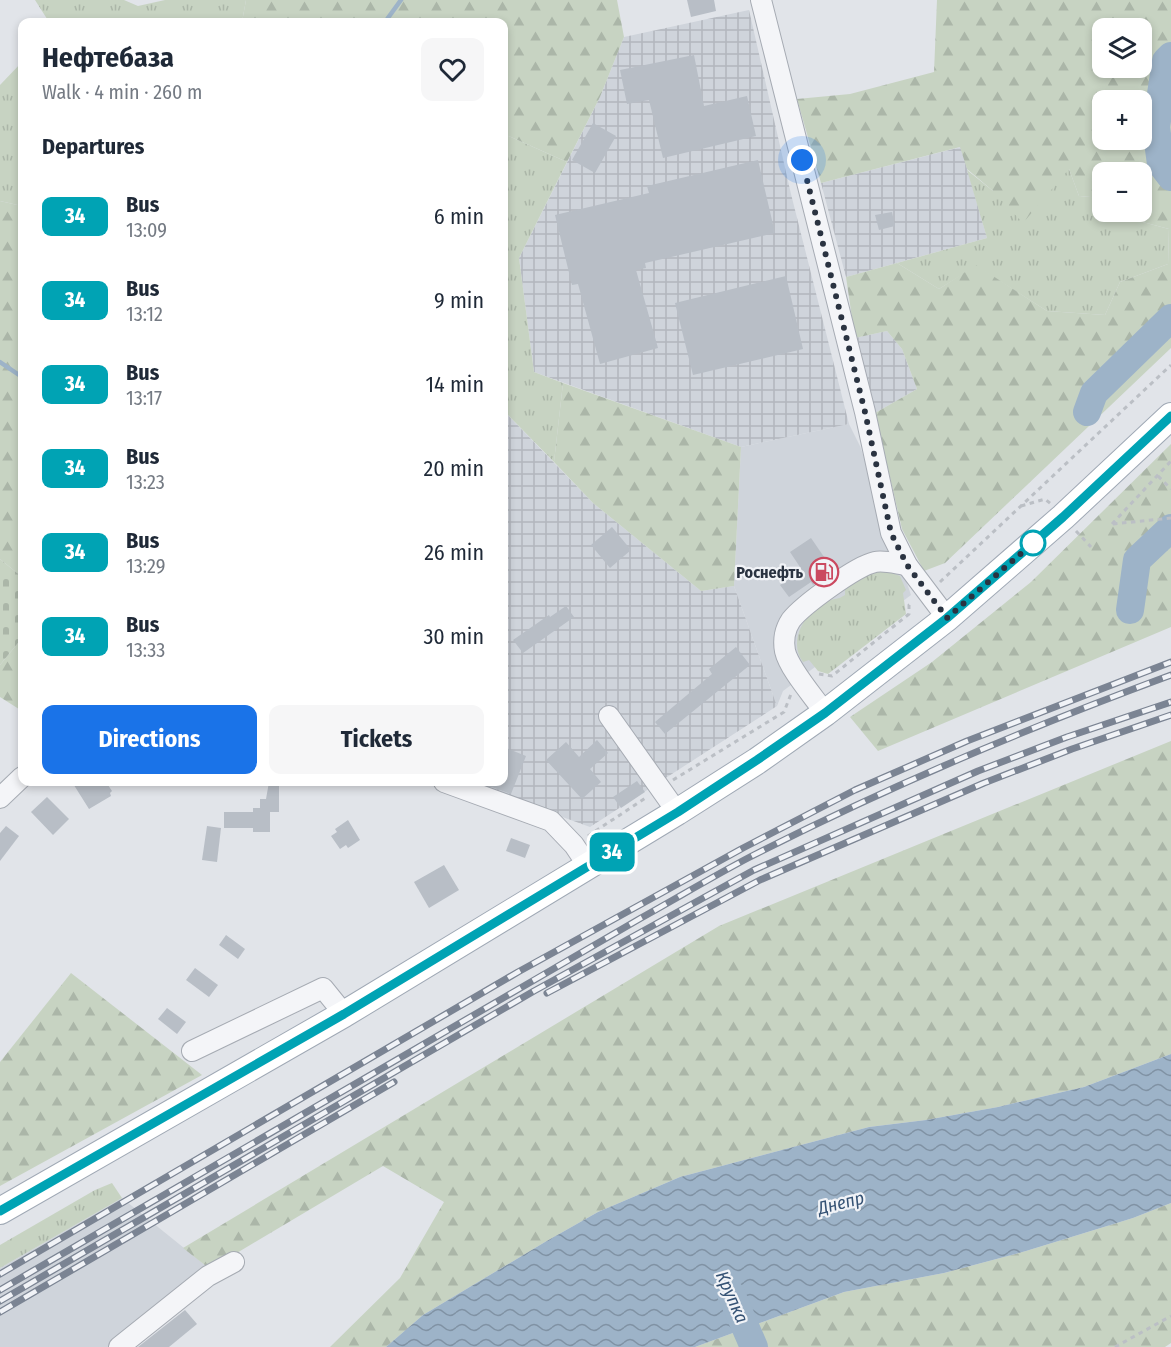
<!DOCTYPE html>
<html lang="en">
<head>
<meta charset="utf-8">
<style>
  :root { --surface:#fff; --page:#f6f6f7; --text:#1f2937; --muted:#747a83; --accent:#1a73e8 }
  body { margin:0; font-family:"Fira Sans Condensed",sans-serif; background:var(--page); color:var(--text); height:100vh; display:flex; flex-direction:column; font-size:22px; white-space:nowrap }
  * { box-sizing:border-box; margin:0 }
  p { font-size:20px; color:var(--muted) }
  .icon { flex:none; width:33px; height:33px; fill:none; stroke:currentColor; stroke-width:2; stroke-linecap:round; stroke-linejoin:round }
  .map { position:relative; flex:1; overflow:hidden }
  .sheet { position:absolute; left:18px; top:18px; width:490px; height:768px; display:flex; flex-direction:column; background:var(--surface); border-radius:12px; box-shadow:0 3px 9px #0003 }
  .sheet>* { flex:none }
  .badge { padding:0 12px; border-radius:9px; font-size:21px; line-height:39px }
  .controls { position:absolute; left:1092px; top:18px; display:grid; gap:12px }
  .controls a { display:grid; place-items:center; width:60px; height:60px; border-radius:12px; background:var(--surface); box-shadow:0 3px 9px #0003; font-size:30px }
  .you { position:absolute; width:30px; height:30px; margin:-15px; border:4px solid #fff; border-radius:50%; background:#1a73e8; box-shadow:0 0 0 9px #1a73e833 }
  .map>.badge { position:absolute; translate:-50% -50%; box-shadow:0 0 0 3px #fff }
  h2 { padding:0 24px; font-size:22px; line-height:54px }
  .round { display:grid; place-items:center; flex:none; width:63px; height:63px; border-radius:12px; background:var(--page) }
  .headline { display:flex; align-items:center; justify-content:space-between; height:102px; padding:0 24px }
  h1 { font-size:28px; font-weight:700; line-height:45px }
  .button { display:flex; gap:12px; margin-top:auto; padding:12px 24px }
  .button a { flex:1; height:69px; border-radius:12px; background:var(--accent); color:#fff; font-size:24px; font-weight:700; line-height:69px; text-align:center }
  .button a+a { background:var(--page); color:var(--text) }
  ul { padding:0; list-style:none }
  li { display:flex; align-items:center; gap:18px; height:84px; padding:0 24px }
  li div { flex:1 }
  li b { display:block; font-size:22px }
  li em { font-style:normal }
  li .badge { min-width:66px; font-weight:700; text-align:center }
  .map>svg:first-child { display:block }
  .built { fill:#cfd4db }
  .industrial { fill:url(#industrial-grid) }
  .grass { fill:url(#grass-tufts) }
  .forest { fill:url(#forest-firs); fill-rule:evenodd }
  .cemetery { fill:url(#cemetery-stones) }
  .water { fill:url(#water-waves) }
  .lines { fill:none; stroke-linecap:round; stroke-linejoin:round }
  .stream { stroke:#9db3c8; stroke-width:4.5 }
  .river { stroke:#9db3c8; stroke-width:28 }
  .building { fill:#b8bec6 }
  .minor-casing { stroke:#a6abb3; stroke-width:22 }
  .major-casing { stroke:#a0a9b5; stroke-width:28 }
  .path { stroke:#bbbfc5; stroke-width:3; stroke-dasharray:4.5 4.5; stroke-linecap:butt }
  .minor { stroke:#f4f5f8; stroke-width:20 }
  .major { stroke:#fff; stroke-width:26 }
  .rail-casing { stroke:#7b8493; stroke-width:7 }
  .rail { stroke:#f1f3f7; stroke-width:4.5; stroke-dasharray:14; stroke-linecap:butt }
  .line-casing { stroke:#fff; stroke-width:14 }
  .line { stroke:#00a3b4; stroke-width:9 }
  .walk { stroke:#2a3341; stroke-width:6; stroke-dasharray:0 10.8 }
  .stop-dot { fill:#fff; stroke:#00a3b4; stroke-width:3 }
  .labels { text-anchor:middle; stroke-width:4.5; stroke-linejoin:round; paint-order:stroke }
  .poi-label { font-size:16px; font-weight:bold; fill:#2a3341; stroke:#f1f3f7; text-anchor:end }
  .water-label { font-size:18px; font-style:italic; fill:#355274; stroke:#f1f3f7 }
</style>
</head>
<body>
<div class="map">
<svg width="1171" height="1347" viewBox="0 0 1171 1347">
  <defs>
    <pattern id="industrial-grid" width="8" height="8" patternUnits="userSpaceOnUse" patternTransform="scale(1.5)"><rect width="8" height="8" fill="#cfd4db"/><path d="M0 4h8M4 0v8" fill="none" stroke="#b2b6bd"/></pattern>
    <pattern id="grass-tufts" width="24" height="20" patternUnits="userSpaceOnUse" patternTransform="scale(1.5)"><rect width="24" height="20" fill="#c7d3c2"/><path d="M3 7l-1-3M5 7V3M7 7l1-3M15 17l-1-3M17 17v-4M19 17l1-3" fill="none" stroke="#abb6a8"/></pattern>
    <pattern id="forest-firs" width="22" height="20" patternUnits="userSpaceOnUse" patternTransform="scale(1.5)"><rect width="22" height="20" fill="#c7d3c2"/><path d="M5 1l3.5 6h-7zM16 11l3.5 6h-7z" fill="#abb6a8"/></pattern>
    <pattern id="cemetery-stones" width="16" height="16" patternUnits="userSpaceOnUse" patternTransform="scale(1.5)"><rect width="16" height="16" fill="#c7d3c2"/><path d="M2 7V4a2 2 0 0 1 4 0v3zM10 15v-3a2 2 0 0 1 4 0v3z" fill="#abb6a8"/></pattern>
    <pattern id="water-waves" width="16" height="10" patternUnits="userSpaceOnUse" patternTransform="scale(1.5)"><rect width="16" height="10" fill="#9db3c8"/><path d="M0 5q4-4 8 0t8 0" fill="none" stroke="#8092a4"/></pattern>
  </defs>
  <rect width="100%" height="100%" fill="#e1e4e9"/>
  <g class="built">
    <polygon points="849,424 860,446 911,595 783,691 777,706 734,586 741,447"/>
    <polygon points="122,1198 210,1269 108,1347 0,1347 0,1268"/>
  </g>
  <g class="industrial">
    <polygon points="749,10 791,194 849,424 741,447 534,372 519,258 600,97 624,37"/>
    <polygon points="961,147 987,238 846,277 821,183"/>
    <polygon points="887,331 902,349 917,389 875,413 855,338"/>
    <polygon points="504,411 593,503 701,591 734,586 777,706 590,827 466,782 504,782"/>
  </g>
  <g class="grass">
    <polygon points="35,0 124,0 138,6 165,0 246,0 242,22 49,22"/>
    <polygon points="22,62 22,206 0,201 0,85"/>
    <polygon points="504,134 567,162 519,258 534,372 563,383 554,462 504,411"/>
    <polygon points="1069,169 1079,196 1102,198 1102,212 1137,212 1135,220 1169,229 1168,264 1120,282 1105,315 1047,311 976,266 939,289 897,263 987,238 967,170 993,191"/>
    <path d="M887,571L900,576L906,590L903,593L906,614L828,674L818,671L809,660L803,662C787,640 806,610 828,601C836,598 837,600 845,595V588L873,572Z"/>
    <polygon points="112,1183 122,1198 0,1268 0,1245 95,1190"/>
  </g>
  <g class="forest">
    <polygon points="246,0 617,0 624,37 600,97 567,162 504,134 504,22 242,22"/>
    <path d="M937,0H1171V348L945,563L924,571L902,529L875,413L917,389L902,349L887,331L855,338L846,277L897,263L939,289L976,265L1047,311L1105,315L1120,282L1168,264L1169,229L1135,220L1137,212H1142V172H1102V198L1079,196L1069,169L1023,223L993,191L967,169L960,147L821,183L797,99L850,94L934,72ZM1102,28H1142V68H1102ZM1102,100H1142V140H1102Z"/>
    <polygon points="0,201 22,206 22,577 0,559"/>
    <polygon points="563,383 741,447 734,586 701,591 593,503 554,462"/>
    <polygon points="1171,444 1171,627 878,751 850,717 932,662 1031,582"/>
    <polygon points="22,638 22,711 0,697 0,665"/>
    <polygon points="1171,741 1171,1054 1084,1087 998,1107 926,1120 869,1127 680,1177 598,1212 545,1242 423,1315 386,1347 330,1347 400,1278 444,1202 383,1166 210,1269 183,1248 719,926"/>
    <polygon points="71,973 202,1075 0,1186 0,1062"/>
    <polygon points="1171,1203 1171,1343 1165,1347 695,1347 844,1292 944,1273 1026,1251 1133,1218"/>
  </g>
  <polygon class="cemetery" points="0,559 22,577 22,638 0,665"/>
  <polygon class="water" points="1171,1054 1171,1203 1133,1218 1026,1251 944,1273 844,1292 695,1347 386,1347 423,1315 545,1242 598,1212 680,1177 869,1127 926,1120 998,1107 1084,1087"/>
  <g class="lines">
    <g class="stream">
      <polyline points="385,22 401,0"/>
      <polyline points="0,362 22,377"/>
    </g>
    <g class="river">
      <polyline points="1171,56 1166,61 1156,127 1161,164 1171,177"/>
      <polyline points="1087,412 1094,393 1171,318"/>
      <polyline points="1130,610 1137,560 1171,528"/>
      <polyline points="731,1294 754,1347"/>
    </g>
  </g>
  <g class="building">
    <polygon points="687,0 714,0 716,11 691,17"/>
    <polygon points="694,55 704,106 747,96 756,136 663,158 649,100 627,104 620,70"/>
    <polygon points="593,123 616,136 595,173 572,160"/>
    <polygon points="758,160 775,233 645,263 646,268 636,270 658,348 600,364 578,284 572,285 555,215 649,193 647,186"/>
    <polygon points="892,212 895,226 879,230 875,215"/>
    <polygon points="786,276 803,349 693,375 675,303"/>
    <polygon points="612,527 631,550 610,568 591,545"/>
    <polygon points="811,538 833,570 813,585 811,582 789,597 780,585 802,570 790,552"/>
    <polygon points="566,606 574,617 523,653 513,640 549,615 550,617"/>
    <polygon points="736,647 750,665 665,734 655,722 712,674 709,669"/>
    <polygon points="597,740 608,753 590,769 601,782 582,799 546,760 566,742 579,757"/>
    <polygon points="504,747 526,756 511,794 478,782 504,782"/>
    <polygon points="637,781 645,792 621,808 613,797"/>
    <polygon points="72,782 106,782 112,791 110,793 111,796 89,809"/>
    <polygon points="269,782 279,782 279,812 270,812 270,832 253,832 253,828 224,828 224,812 253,812 253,808 260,808 260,799 266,799"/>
    <polygon points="47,797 69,819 53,835 31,812"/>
    <polygon points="348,820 360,840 348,848 346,845 340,849 331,836 337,832 335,829"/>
    <polygon points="6,826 19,836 0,861 0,833"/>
    <polygon points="207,826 221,828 217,862 202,860"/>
    <polygon points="511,838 530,845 525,858 506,851"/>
    <polygon points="444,865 459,890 429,908 414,882"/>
    <polygon points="226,935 245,949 238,959 219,945"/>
    <polygon points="195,968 218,985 209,997 186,980"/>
    <polygon points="167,1008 186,1022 177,1034 158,1019"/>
    <polygon points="185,1310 197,1324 169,1347 138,1347"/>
  </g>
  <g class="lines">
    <g class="minor-casing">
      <g id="minor">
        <polyline points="761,0 865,412 891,533 907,565 947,618"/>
        <path d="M825,713C814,697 789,669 785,651C783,640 785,629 791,620C803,605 856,566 875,562C884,560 898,564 907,565"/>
        <polyline points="609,716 677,812"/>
        <polyline points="444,782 551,821 574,845 588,866"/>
        <polyline points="0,798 22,777"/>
        <polyline points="192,1051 323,988 344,1014"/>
        <polyline points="119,1347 208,1276 234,1262"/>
      </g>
    </g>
    <g class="major-casing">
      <polyline id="major" points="0,1211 344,1014 677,812 757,761 825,713 947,618 1063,517 1171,416"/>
    </g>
    <g class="path">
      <polyline points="1158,476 1171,489"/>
      <polyline points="1021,506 1045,499 1051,504"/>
      <polyline points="1112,524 1171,461"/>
      <polyline points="1113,524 1171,518"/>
      <polyline points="1076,531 1091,547"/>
      <polyline points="940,582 1171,365"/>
      <polyline points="819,674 832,676 909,614 909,605 913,602"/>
      <polyline points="673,780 784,712 791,694"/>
      <polyline points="588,836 647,797"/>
      <polyline points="1115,1347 1171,1316"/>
    </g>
    <use href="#minor" class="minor"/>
    <use href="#major" class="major"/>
    <g class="rail-casing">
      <g id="rail">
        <polyline points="547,993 760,880 984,783 1072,749 1171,715"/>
        <polyline points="0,1274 518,972 743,848 855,790 967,741 1171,662"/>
        <path d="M0,1290L641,918C677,898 712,877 748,858C885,788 1027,728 1171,675"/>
        <polyline points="0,1301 534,991 754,870 978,771 1067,737 1171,702"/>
        <polyline points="0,1312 394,1082"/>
      </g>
    </g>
    <use href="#rail" class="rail"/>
  </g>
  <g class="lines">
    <g class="line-casing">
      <polyline id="line" points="0,1211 344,1014 678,812 757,760 825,713 947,618 1063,517 1171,416"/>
    </g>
    <use href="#line" class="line"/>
    <polyline class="walk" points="802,160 865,412 891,533 907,565 947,618 1033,543"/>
  </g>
  <defs>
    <g id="fuel-ring" transform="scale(1.5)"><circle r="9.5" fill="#f1f3f7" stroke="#cb4960" stroke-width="1.5"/><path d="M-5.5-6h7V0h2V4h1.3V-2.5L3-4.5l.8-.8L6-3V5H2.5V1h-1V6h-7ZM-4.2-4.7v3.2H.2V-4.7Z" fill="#cb4960"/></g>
  </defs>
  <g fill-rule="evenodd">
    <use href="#fuel-ring" x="824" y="572"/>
  </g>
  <circle class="stop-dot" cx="1033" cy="543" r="12"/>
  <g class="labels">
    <g class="poi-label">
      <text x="803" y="578">Роснефть</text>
    </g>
    <g class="water-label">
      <text transform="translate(841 1203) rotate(-14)" y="6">Днепр</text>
      <text transform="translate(732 1297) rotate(66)" y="6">Крупка</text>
    </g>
  </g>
</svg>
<div class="controls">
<a><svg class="icon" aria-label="layers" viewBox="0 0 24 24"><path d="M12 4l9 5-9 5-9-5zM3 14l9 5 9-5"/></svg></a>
<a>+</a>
<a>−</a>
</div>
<div class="you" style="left:802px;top:160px"></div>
<b class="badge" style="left:612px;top:852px;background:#00a3b4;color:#fff">34</b>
<section class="sheet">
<div class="headline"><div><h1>Нефтебаза</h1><p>Walk · 4 min · 260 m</p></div><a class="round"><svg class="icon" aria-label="heart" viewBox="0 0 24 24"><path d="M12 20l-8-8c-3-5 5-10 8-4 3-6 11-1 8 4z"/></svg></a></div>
<h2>Departures</h2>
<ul>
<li><span class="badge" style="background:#00a3b4;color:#fff">34</span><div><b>Bus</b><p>13:09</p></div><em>6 min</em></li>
<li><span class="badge" style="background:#00a3b4;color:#fff">34</span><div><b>Bus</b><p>13:12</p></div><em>9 min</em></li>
<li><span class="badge" style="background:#00a3b4;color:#fff">34</span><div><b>Bus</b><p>13:17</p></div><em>14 min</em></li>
<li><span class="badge" style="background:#00a3b4;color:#fff">34</span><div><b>Bus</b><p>13:23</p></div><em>20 min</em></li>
<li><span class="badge" style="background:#00a3b4;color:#fff">34</span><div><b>Bus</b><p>13:29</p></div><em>26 min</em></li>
<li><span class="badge" style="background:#00a3b4;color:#fff">34</span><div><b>Bus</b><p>13:33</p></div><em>30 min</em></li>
</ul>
<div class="button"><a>Directions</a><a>Tickets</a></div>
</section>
</div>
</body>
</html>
